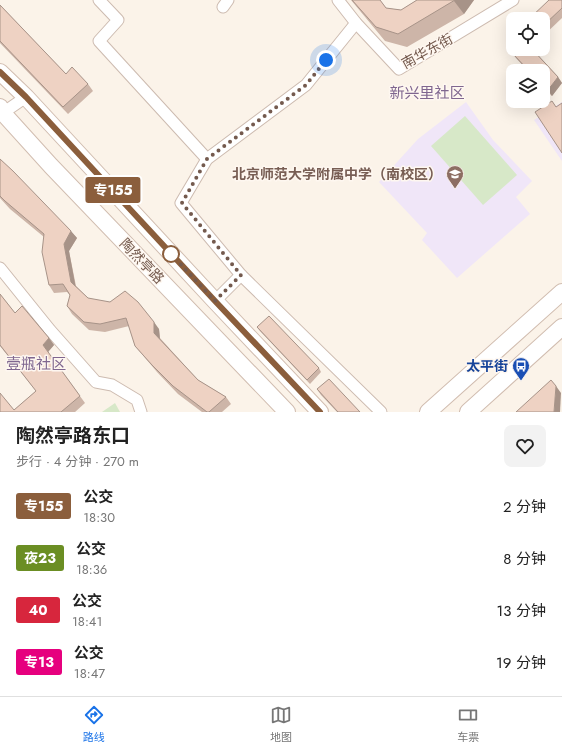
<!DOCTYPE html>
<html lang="zh">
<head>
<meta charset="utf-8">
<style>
  :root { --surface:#fff; --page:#f2f2f2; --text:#222; --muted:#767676; --line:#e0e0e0; --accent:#1a73e8 }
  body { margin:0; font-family:Jost,"Noto Sans SC",sans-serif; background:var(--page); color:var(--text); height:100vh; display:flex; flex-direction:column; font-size:15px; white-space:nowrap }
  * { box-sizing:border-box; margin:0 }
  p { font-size:13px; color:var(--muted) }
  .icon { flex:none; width:22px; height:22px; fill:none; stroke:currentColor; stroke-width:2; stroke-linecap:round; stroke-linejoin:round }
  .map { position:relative; height:412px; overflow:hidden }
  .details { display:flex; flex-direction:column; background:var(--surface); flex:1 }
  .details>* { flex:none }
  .badge { padding:0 8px; border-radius:3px; font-size:14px; line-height:26px }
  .fabs { position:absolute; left:506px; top:12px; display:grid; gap:8px }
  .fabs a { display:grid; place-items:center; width:44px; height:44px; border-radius:8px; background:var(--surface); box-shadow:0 4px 16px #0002; font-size:20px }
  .you { position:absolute; width:20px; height:20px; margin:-10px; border:3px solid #fff; border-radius:50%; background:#1a73e8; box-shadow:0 0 0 6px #1a73e833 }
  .map>.badge { position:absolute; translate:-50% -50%; box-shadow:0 0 0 2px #fff }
  .round { display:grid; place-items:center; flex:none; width:42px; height:42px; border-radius:8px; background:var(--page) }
  .headline { display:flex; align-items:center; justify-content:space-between; height:68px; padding:0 16px }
  h1 { font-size:19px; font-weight:700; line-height:30px }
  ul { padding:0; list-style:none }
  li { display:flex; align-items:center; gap:12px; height:52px; padding:0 16px }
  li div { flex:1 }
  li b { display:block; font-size:15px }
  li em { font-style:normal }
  li .badge { min-width:44px; font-weight:700; text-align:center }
  .dock { display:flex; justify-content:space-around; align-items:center; height:56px; border-top:1px solid var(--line); background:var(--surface); font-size:11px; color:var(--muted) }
  .dock a { display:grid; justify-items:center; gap:2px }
  .dock .on { color:var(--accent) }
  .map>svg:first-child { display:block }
  .education { fill:#f0e6f8 }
  .green { fill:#d7e8c8 }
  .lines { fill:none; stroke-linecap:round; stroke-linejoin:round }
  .minor-casing { stroke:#cdbbb0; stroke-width:13 }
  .secondary-casing { stroke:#d1bdb0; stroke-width:18 }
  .minor { stroke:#fff; stroke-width:11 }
  .secondary { stroke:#fff; stroke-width:16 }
  .wall { fill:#cdb5a8 }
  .shaded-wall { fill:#a79388 }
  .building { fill:#eed2c3; stroke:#a79388 }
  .line-casing { stroke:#fff; stroke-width:9 }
  .line { stroke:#8b5e3c; stroke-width:6 }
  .walk { stroke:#745a4e; stroke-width:4; stroke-dasharray:0 7.2 }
  .stop-dot { fill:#fff; stroke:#8b5e3c; stroke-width:2 }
  .labels { text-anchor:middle; stroke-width:3; stroke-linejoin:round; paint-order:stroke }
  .street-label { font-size:14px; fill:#745a4e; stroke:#fef7f0 }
  .education-label { font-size:14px; font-weight:bold; fill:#785e54; stroke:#fef7f0; text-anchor:end }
  .transit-label { font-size:14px; font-weight:bold; fill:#164399; stroke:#fef7f0; text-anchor:end }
  .neighbourhood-label { font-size:15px; fill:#7f668f; stroke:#fef7f0 }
</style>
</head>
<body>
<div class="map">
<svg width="562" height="412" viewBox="0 0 562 412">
  <rect width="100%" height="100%" fill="#fbf3e9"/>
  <g class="education">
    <polygon points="466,102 493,140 532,181 516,197 530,214 457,278 422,240 427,233 379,182 418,139"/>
    <polygon points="562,102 562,161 534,120"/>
  </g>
  <g class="green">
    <polygon points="465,116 517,175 483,205 431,146"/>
    <polygon points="115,403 120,412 102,412"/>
  </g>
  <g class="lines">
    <g class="minor-casing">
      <g id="minor">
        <polyline points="99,0 118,20 99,41 207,159"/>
        <polyline points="338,0 356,23 399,69 513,0"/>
        <polyline points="223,7 228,0"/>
        <polyline points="356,23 306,85 207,159 181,203 241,275 381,412"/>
        <polyline points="0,115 26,97"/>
        <polyline points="0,268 50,330 96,382 112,385 137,400 141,412"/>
        <polyline points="215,301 241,275"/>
      </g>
    </g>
    <g class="secondary-casing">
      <g id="secondary">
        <polyline points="0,72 26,97 215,301 320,412"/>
        <polyline points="0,107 3,113 51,166 287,412"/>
        <polyline points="428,412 562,292"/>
        <polyline points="468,412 562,327"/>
      </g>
    </g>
    <use href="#minor" class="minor"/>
    <use href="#secondary" class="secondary"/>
  </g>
  <g class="wall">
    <polygon points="351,0 380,0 386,8 401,10 417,0 474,0 464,14 407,47 385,41"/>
    <polygon points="562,0 562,18 543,36 543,19"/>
    <polygon points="0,5 66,74 88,84 93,91 68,114 0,43"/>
    <polygon points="518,49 532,49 558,77 562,83 552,96 543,87 543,71 528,71 517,59 513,54"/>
    <polygon points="0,159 77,238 69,251 76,286 88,298 159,329 160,338 198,380 226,397 231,404 222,412 202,412 178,394 157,372 141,353 135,346 129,326 105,332 89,330 72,314 67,306 70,295 67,292 54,293 49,285 44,237 10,209 0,198"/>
    <polygon points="0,294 15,313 49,338 54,345 48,352 85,403 75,412 0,412 14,410 36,391 0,346"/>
    <polygon points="257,327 319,368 321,372 310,384 260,331"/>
    <polygon points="317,389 360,412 337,412 321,395"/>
  </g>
  <g class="shaded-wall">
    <polygon points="455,0 474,0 464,14 454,1"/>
    <polygon points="558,77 562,83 552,96 548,90"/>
    <polygon points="71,231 77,238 69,251 76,289 71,282 64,244"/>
    <polygon points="154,322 159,329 160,340 154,333"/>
    <polygon points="49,338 54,345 48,352 43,345"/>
    <polygon points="556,386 561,393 560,412 554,412"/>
  </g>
  <g class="building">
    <polygon points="352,0 380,0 386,8 401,10 417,0 455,0 398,34 376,27"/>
    <polygon points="549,0 562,0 562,8 543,26 543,19 529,19"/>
    <polygon points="0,5 66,74 72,67 88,84 63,107 0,41"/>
    <polygon points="518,49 532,49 558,77 548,90 543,85 543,71 529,71 513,54"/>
    <polygon points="552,101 556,107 562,103 562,153 535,112"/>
    <polygon points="0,159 13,171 71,231 64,244 71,282 88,298 110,302 125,291 138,302 154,322 154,333 198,380 226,397 209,412 207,412 173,386 152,365 135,346 126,318 100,324 84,322 67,306 70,295 63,284 49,285 42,252 44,234 5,201 0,196"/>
    <polygon points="0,294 15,313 22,306 49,338 43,345 80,396 61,412 0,412 0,393 14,410 36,391 0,345"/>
    <polygon points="269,316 319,368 307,380 257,327"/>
    <polygon points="329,379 360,412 338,412 317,389"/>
    <polygon points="551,380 556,386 554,412 516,412"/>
  </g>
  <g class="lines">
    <g class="line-casing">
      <polyline id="line" points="0,72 26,97 215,301 320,412"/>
    </g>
    <use href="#line" class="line"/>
    <polyline class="walk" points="171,254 215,301 241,275 182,203 207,159 306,85 326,60"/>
  </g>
  <defs>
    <g id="school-pin" transform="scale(0.9)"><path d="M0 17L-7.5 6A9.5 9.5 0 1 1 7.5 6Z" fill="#8d6e63" stroke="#fef7f0"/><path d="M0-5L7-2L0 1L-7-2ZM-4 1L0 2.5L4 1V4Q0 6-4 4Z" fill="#fff"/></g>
    <g id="bus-pin" transform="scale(0.9)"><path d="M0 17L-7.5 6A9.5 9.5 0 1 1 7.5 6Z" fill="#1a4fb4" stroke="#fef7f0"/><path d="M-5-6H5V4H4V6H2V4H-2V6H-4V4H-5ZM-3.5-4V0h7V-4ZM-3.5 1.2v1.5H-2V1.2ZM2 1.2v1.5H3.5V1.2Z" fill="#fff"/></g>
  </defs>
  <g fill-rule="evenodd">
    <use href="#school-pin" x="455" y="174"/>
    <use href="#bus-pin" x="521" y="366"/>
  </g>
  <circle class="stop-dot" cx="171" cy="254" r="8"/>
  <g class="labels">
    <g class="street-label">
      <text transform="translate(427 51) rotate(-29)" y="5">南华东街</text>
      <text transform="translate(142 261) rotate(46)" y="5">陶然亭路</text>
    </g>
    <g class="education-label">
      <text x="442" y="179">北京师范大学附属中学（南校区）</text>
    </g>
    <g class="transit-label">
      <text x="508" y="371">太平街</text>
    </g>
    <g class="neighbourhood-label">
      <text x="427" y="98">新兴里社区</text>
      <text x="36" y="369">壹瓶社区</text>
    </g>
  </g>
</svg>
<div class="fabs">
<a><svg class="icon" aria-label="locate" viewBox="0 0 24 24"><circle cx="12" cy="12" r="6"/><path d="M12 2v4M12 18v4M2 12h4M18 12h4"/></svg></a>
<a><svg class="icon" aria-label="layers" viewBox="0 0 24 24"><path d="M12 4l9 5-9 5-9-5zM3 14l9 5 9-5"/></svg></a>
</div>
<div class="you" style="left:326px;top:60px"></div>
<b class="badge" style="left:113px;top:190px;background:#8b5e3c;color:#fff">专155</b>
</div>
<section class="details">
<div class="headline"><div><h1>陶然亭路东口</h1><p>步行 · 4 分钟 · 270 m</p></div><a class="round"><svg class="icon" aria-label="heart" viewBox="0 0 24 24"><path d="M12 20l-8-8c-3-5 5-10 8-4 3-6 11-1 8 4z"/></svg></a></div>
<ul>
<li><span class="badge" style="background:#8b5e3c;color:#fff">专155</span><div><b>公交</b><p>18:30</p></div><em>2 分钟</em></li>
<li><span class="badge" style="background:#6b8e23;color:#fff">夜23</span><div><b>公交</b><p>18:36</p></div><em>8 分钟</em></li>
<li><span class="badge" style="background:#d7263d;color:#fff">40</span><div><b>公交</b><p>18:41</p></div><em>13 分钟</em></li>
<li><span class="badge" style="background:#e6007e;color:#fff">专13</span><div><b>公交</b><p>18:47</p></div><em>19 分钟</em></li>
</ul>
</section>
<nav class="dock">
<a class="on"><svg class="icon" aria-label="directions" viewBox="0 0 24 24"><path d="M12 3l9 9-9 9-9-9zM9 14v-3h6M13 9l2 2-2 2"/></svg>路线</a>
<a><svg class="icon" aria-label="map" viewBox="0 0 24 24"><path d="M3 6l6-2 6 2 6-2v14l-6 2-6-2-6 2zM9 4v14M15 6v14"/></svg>地图</a>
<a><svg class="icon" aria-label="tickets" viewBox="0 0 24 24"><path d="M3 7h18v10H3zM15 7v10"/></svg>车票</a>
</nav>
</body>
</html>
